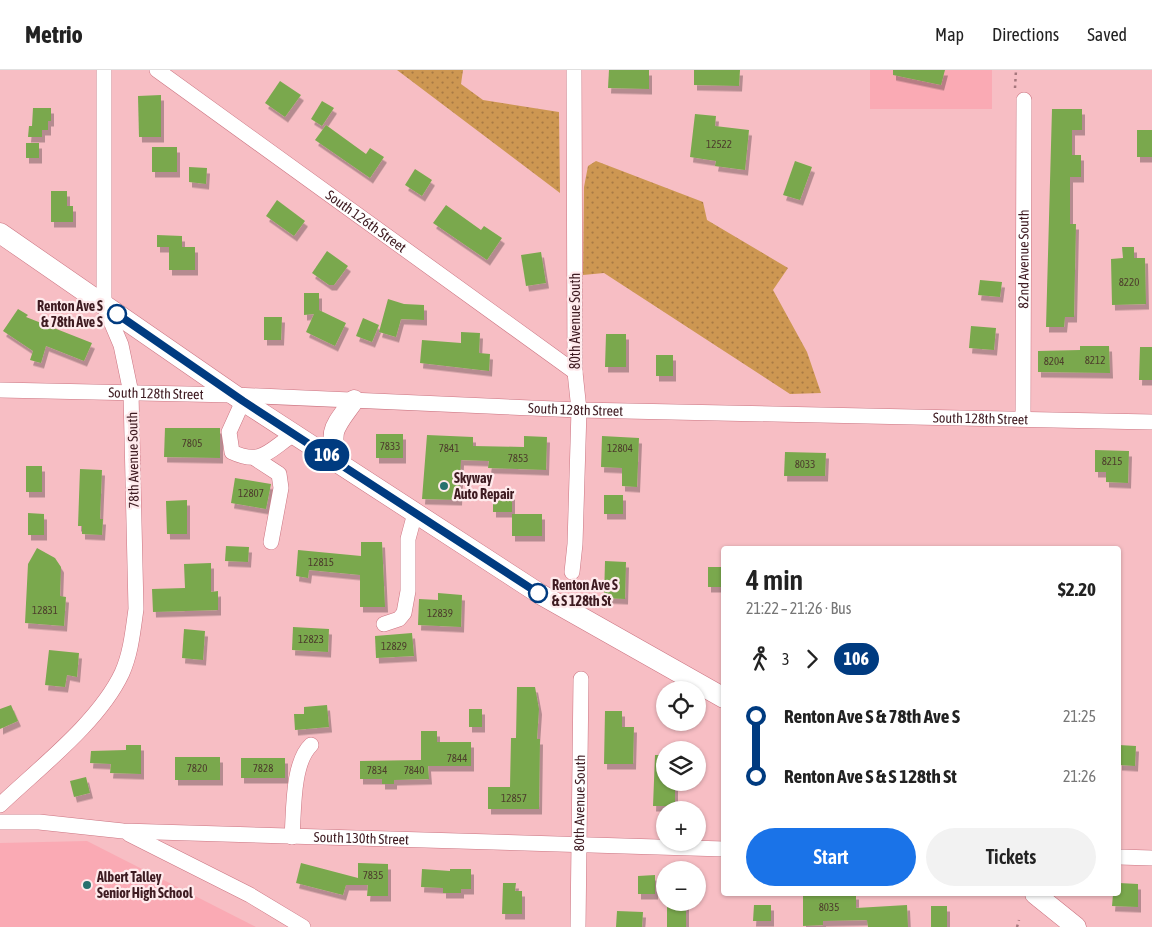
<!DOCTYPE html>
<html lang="en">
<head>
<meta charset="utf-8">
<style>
  :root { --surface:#fff; --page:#f2f2f2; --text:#222; --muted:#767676; --line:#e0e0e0; --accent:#1a73e8 }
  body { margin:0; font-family:"Asap Condensed",sans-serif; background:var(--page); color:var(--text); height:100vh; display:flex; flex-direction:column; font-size:19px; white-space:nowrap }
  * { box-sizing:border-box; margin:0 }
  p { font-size:16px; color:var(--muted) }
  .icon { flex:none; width:28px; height:28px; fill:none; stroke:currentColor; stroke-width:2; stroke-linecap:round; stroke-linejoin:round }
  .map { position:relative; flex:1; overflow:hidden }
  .sheet { position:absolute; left:721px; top:476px; width:400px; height:350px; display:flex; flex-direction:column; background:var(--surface); border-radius:5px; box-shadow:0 1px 4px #0004 }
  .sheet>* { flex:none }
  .badge { padding:0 10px; border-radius:16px; font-size:18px; line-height:32px }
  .tools { position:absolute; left:656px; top:611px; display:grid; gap:10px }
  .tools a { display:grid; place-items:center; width:50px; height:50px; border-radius:50%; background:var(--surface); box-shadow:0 1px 4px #0004; font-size:25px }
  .map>.badge { position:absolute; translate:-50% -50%; box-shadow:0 0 0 2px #fff }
  .legs { display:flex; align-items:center; gap:8px; height:55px; padding:0 25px; font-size:16px }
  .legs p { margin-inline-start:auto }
  .overview { display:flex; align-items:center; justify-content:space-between; height:85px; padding:0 25px }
  h1 { font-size:28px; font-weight:600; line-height:38px }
  .primary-button { display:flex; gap:10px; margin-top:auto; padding:10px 25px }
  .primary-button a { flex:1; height:58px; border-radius:30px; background:var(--accent); color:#fff; font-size:20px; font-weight:600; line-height:58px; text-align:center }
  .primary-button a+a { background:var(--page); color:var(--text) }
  ul { padding:0 25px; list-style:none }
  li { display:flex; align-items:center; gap:18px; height:60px; font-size:19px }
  li i { display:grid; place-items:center; width:8px; height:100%; margin:0 6px; background:currentColor }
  li i::after { content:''; width:12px; height:12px; margin:-6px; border:4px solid; border-radius:50%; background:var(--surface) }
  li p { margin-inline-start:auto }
  li:first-child i { background:linear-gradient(#0000 50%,currentColor 0) }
  li:last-child i { background:linear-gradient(currentColor 50%,#0000 0) }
  header { display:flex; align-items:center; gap:30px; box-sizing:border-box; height:70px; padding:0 25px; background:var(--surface); border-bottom:1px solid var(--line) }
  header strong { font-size:24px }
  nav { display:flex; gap:28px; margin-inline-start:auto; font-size:18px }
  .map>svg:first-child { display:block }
  .built { fill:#faaab4 }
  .grass { fill:url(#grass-dots) }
  .building { fill:#7aa84e; filter:url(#shadow) }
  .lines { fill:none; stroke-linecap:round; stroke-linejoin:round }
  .minor-casing { stroke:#cb7481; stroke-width:16 }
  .major-casing { stroke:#cb7481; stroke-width:21 }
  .path { stroke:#a6777d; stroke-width:2.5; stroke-dasharray:2.5 4; stroke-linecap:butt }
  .minor { stroke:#fff; stroke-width:15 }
  .major { stroke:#fff; stroke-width:20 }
  .line-1-casing { stroke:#fff; stroke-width:11 }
  .line-1 { stroke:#003b80; stroke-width:8 }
  .stop-1-dot { fill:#fff; stroke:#003b80; stroke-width:2.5 }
  .poi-dot { fill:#27716e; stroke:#feeaec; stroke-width:2 }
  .labels { text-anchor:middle; stroke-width:4.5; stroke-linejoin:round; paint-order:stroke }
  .number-label { font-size:11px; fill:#4d3e2c }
  .street-label { font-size:14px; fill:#3e1b21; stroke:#feeaec }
  .stop-label { font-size:14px; font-weight:bold; fill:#3e1b21; stroke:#feeaec; text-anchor:end }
  .poi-label { font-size:14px; font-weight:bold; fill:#3e1b21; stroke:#feeaec; text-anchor:start }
</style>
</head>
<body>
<header>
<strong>Metrio</strong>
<nav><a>Map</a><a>Directions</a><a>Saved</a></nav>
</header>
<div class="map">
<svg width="1152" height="857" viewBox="0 0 1152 857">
  <defs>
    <pattern id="grass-dots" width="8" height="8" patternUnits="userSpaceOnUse" patternTransform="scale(1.25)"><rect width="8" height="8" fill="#cd9752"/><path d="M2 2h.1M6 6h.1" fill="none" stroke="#a87a44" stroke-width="1.8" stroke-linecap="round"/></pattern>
    <filter id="shadow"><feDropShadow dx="3" dy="5.5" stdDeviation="0" flood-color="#0004"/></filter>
  </defs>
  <rect width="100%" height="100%" fill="#f7bec4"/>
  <g class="built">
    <rect x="870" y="0" width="122" height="39"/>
    <polygon points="87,771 256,857 0,857 0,773"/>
  </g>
  <g class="grass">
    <polygon points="397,0 463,0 461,14 483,30 559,42 560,123"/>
    <polygon points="596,91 703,132 707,150 788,198 773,220 807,282 821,323 790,324 604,203 583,205 584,117 588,96"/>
  </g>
  <g class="building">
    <polygon points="609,0 649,0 649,19 608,18"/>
    <polygon points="694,0 740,0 739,16 694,15"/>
    <polygon points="893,0 945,0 941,15 893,5"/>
    <polygon points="280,11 301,25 285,47 265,33"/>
    <polygon points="161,25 161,67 139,67 138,26"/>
    <polygon points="322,31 334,38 322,56 311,49"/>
    <polygon points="33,38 51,38 51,51 48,51 48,60 42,60 42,67 28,67 29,56 32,56"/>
    <polygon points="1052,39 1082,39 1082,60 1072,60 1072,85 1081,85 1081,107 1070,107 1070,154 1076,154 1074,247 1065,247 1064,257 1046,257"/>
    <polygon points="695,44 716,46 715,56 749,60 745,100 715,96 716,91 690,87"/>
    <polygon points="326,55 366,84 370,78 384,87 370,108 315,70"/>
    <rect x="1137" y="60" width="15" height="27"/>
    <rect x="26" y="73" width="13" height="15"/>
    <rect x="152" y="77" width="25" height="25"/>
    <polygon points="795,91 812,97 800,130 783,125"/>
    <polygon points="189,97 207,98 206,114 189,112"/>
    <polygon points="415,99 432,110 422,126 405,115"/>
    <polygon points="51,121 67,121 67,136 73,136 73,152 51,152"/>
    <polygon points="277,130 305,151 294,166 266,146"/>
    <polygon points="446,135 481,160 484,156 502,168 487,190 433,153"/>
    <polygon points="157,165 182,166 182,177 195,177 195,200 169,200 169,177 157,177"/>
    <polygon points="1122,177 1134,177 1134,188 1145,188 1146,234 1112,235 1111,189 1123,188"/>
    <polygon points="327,181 348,196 334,215 329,215 312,203"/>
    <polygon points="541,182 546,213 526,216 521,185"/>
    <polygon points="980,210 1002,212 1000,227 978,225"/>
    <polygon points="304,223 319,223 319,240 346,253 335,276 306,262 314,244 304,245"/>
    <polygon points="388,229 404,234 424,235 424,250 401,249 396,267 379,262"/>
    <polygon points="18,239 28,245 26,247 92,273 84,291 46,276 41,293 30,290 33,281 3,261"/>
    <polygon points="264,247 282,247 281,270 264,270"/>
    <polygon points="363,248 379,255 372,272 356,266"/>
    <polygon points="971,256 996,258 994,280 969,278"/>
    <polygon points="461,262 480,263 479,283 490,284 489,301 420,293 422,270 461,273"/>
    <polygon points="606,264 626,264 626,297 605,297"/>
    <polygon points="1080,276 1109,276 1110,303 1038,302 1038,281 1080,280"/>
    <polygon points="1140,277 1152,277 1152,310 1139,310"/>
    <rect x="656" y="285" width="17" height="21"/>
    <polygon points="165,358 220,358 220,388 164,387"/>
    <rect x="376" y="364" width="27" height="24"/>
    <polygon points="427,365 473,367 473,376 524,377 524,366 547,367 546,400 488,398 489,391 461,390 459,430 422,429"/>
    <polygon points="602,366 639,368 637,417 622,416 622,398 601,397"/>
    <polygon points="1095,380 1129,381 1128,413 1106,412 1106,402 1095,402"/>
    <polygon points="785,382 826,383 825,406 784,406"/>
    <rect x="26" y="396" width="16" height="26"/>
    <polygon points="80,399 102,400 100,449 103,449 102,465 82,464 82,456 78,456"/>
    <polygon points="235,408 271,414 266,439 231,433"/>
    <rect x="493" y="424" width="19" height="18"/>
    <rect x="604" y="425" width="19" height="19"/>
    <polygon points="187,430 187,464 167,464 166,431"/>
    <polygon points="28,443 44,444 44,465 28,465"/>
    <rect x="512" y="444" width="30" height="22"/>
    <polygon points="361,472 382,472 385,537 360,537 360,505 309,500 308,508 296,506 298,480 361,486"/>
    <polygon points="226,476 249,477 248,492 225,491"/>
    <polygon points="37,478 55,488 61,497 60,526 66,527 64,556 25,553 28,494"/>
    <polygon points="605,491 626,492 625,529 604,528"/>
    <polygon points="211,493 211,522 218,521 218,540 153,542 152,519 185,518 184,494"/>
    <rect x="708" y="497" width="15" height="20"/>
    <polygon points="438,523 462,525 461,557 418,555 419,529 438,530"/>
    <polygon points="293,557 329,559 328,582 292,580"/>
    <polygon points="184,559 205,561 203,590 182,588"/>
    <polygon points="412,563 414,586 376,588 375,566"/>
    <polygon points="49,580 79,583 77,607 67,605 65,617 45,615"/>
    <polygon points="517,617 535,617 539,639 537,669 540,669 539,739 488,739 488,717 510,717 511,668 516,668"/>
    <polygon points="11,635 18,651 0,659 0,639"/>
    <polygon points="327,635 329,657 295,660 294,644 304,644 304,637"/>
    <rect x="469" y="639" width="13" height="18"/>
    <polygon points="605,641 622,641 622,657 634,657 633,694 604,694"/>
    <polygon points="421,661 437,661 437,672 471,672 471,696 428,696 429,709 394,710 394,714 382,714 382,709 360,709 360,691 421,690"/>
    <polygon points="126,675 141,675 141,704 110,703 111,694 90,693 91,681 126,680"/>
    <polygon points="1119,675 1136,676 1135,696 1119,695"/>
    <polygon points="655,685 665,685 665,712 675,715 675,736 653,736"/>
    <rect x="175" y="687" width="45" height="23"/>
    <rect x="241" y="688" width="44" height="20"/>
    <polygon points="86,707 90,723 74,727 70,711"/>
    <polygon points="301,793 358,808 358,793 388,794 388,826 367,826 368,815 346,815 343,825 296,813"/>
    <polygon points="422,799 450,801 450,799 471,799 471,819 461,819 461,823 443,823 443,818 421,817"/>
    <polygon points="655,805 655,824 638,824 638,806"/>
    <polygon points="503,813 516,813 515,821 522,821 522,844 502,844"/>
    <polygon points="1119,813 1138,814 1138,837 1112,836 1113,824 1119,824"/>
    <polygon points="803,824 856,824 856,838 907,835 908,857 868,857 867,850 823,851 823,855 803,856"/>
    <rect x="667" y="832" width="19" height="25"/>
    <polygon points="754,835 771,835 771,851 753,851"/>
    <rect x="931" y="836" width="16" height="21"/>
    <polygon points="617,841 643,842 642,857 616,857"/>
  </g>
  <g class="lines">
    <g class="minor-casing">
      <g id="minor">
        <path id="s1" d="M157,0L575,302"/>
        <path id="s2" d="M0,320L234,325L579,340L1152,352"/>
        <path d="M243,331L229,362L232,382C262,396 269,380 294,364"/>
        <path id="s3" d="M1023,349L1024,30"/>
        <polyline points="256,389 279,404 281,418 271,472"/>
        <polyline points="572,502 575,474 579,340 575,302 574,0"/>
        <polyline points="384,554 399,549 404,543 408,521 408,469 415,443"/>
        <path d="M0,735C40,697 99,652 122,603C131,583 133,560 136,539L131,323L121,275L104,235V0"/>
        <path id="s4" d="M0,752H39L123,761L724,779"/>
        <polyline points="129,764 250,825 303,857"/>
        <path d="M292,767C294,741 292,693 311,675"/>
        <polyline points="1119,787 1152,788"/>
        <path id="s5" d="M578,857L581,609"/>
      </g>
    </g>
    <g class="major-casing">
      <g id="major">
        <polyline points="0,163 243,331 540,524 724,628"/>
        <path d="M339,393C327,360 335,357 354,330"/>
        <polyline points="1035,824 1076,857"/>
      </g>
    </g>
    <g class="path">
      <polyline points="1015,18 1016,0"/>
      <polyline points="1017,857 1019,850"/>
    </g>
    <use href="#minor" class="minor"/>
    <use href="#major" class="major"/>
  </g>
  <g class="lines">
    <g class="line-1-casing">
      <polyline id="line-1" points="117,244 243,331 538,523"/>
    </g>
    <use href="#line-1" class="line-1"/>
  </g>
  <g class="stop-1-dot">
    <circle cx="117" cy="244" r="9"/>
    <circle cx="538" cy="523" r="9"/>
  </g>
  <g class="poi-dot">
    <circle cx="444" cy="416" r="5"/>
    <circle cx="87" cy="815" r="5"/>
  </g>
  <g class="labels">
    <g class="number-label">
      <text x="719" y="78">12522</text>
      <text x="1129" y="216">8220</text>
      <text x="1095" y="294">8212</text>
      <text x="1054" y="295">8204</text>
      <text x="192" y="377">7805</text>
      <text x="390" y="380">7833</text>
      <text x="449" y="382">7841</text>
      <text x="620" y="382">12804</text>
      <text x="518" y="392">7853</text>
      <text x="1112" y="395">8215</text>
      <text x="805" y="398">8033</text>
      <text x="251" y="427">12807</text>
      <text x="321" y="496">12815</text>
      <text x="45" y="544">12831</text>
      <text x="440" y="547">12839</text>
      <text x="311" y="573">12823</text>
      <text x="394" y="580">12829</text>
      <text x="457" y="692">7844</text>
      <text x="197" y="702">7820</text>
      <text x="263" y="702">7828</text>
      <text x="377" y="704">7834</text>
      <text x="414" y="704">7840</text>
      <text x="514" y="732">12857</text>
      <text x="373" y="809">7835</text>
      <text x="829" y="841">8035</text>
    </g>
    <g class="street-label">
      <text dy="5" stroke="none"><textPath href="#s1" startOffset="258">South 126th Street</textPath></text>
      <text dy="5" stroke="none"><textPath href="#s3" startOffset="160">82nd Avenue South</textPath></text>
      <text transform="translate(575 251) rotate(-90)" y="5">80th Avenue South</text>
      <text dy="5" stroke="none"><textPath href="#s2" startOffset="156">South 128th Street</textPath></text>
      <text dy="5" stroke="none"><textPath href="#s2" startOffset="576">South 128th Street</textPath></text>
      <text dy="5" stroke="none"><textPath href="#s2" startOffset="981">South 128th Street</textPath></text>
      <text transform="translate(133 390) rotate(-91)" y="5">78th Avenue South</text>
      <text dy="5" stroke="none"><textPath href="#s5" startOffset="124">80th Avenue South</textPath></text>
      <text dy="5" stroke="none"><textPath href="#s4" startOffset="362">South 130th Street</textPath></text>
    </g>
    <g class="stop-label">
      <text x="103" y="241">Renton Ave S<tspan x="103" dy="16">&amp; 78th Ave S</tspan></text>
      <text x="552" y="520" text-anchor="start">Renton Ave S<tspan x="552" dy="16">&amp; S 128th St</tspan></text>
    </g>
    <g class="poi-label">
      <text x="454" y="413">Skyway<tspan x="454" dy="16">Auto Repair</tspan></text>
      <text x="97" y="812">Albert Talley<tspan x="97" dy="16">Senior High School</tspan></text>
    </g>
  </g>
</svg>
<div class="tools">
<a><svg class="icon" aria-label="locate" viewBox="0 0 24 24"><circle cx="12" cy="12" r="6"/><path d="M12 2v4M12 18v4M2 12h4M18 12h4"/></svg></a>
<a><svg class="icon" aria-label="layers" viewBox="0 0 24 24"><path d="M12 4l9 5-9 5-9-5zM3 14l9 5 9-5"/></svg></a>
<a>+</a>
<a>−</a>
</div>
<b class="badge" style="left:327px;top:385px;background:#003b80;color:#fff">106</b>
<section class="sheet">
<div class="overview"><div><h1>4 min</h1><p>21:22 – 21:26 · Bus</p></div><b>$2.20</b></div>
<div class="legs"><svg class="icon" aria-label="walk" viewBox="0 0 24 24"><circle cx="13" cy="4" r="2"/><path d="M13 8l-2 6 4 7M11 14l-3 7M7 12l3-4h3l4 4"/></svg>3<svg class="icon" aria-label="forward" viewBox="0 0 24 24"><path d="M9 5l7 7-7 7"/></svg><b class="badge" style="background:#003b80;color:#fff">106</b></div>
<ul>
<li><i style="color:#003b80"></i><b>Renton Ave S &amp; 78th Ave S</b><p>21:25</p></li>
<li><i style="color:#003b80"></i><b>Renton Ave S &amp; S 128th St</b><p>21:26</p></li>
</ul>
<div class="primary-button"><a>Start</a><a>Tickets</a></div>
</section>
</div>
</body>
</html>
